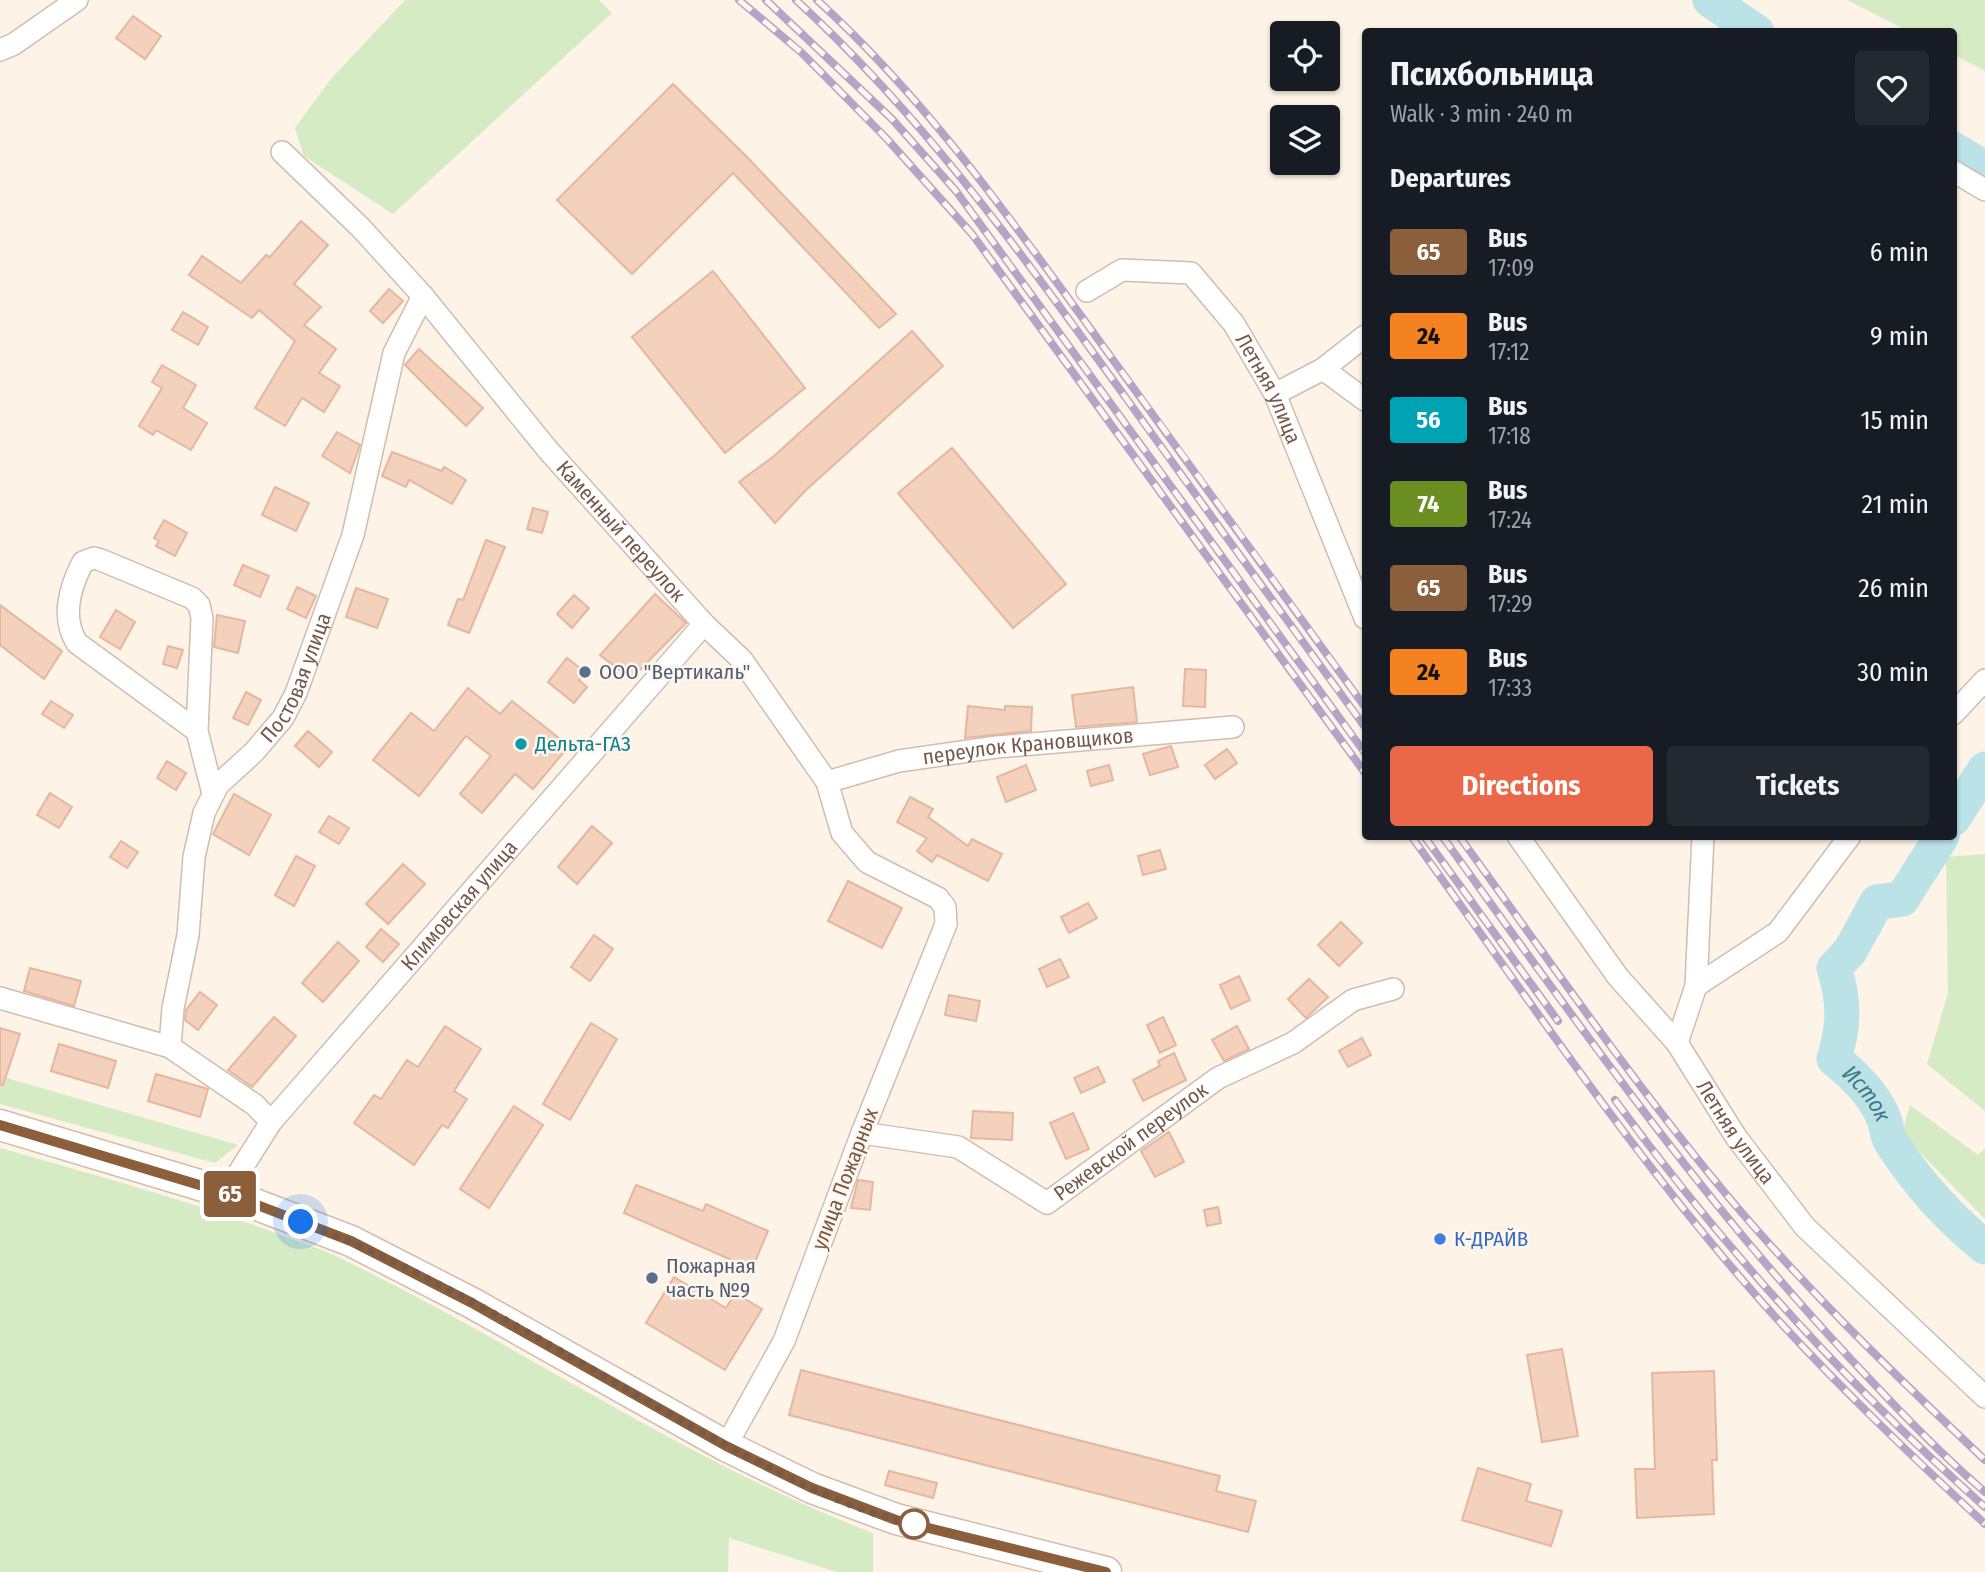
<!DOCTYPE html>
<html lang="en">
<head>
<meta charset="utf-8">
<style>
  :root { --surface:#171b24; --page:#242831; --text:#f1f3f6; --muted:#9ea1a6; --accent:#ea6748 }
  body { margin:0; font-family:"Fira Sans Condensed",sans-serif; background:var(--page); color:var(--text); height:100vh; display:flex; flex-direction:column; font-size:26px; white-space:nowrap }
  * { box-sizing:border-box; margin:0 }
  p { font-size:23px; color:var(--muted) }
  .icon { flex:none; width:38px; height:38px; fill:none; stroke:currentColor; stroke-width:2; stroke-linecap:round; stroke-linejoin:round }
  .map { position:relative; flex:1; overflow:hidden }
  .side { position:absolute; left:1362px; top:28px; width:595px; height:812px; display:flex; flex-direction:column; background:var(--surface); border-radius:7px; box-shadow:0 2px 5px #0004 }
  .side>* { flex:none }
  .badge { padding:0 14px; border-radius:5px; font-size:24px; line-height:46px }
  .buttons { position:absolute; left:1270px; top:21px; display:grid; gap:14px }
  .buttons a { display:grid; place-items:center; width:70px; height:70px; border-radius:7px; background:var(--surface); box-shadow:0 2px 5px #0004; font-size:35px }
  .you { position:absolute; width:35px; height:35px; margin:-18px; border:5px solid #fff; border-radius:50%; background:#1a73e8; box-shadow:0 0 0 10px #1a73e833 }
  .map>.badge { position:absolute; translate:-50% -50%; box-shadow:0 0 0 4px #fff }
  h2 { padding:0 28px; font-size:26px; line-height:63px }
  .round { display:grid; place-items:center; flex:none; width:74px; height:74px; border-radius:7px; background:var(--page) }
  .summary { display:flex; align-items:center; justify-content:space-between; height:119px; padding:0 28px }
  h1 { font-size:33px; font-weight:700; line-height:52px }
  .action { display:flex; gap:14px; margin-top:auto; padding:14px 28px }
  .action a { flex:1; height:80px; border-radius:7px; background:var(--accent); color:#fff; font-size:28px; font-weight:700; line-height:80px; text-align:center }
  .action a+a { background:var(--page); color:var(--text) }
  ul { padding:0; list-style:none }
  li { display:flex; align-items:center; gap:21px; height:84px; padding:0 28px }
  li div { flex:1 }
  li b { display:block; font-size:26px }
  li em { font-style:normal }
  li .badge { min-width:77px; font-weight:700; text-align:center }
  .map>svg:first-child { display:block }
  .green { fill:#d5ebc4 }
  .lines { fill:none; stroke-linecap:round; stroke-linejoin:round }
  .river { stroke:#bae2e7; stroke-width:35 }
  .building { fill:#f3d1bd; stroke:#e6b69d; stroke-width:2 }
  .street-casing { stroke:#d1bdae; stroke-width:24 }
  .secondary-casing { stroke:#d4bcac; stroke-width:33 }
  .street { stroke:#fff; stroke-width:21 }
  .secondary { stroke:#fff; stroke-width:30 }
  .rail-casing { stroke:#b6a4c7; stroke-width:8 }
  .rail { stroke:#fff7ed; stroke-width:5; stroke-dasharray:16; stroke-linecap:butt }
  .line-casing { stroke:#fff; stroke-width:16 }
  .line { stroke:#8b5e3c; stroke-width:10 }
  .walk { stroke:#77594a; stroke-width:7; stroke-dasharray:0 12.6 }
  .service-dot { fill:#5c6f8a; stroke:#fff7ed; stroke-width:2.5 }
  .culture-dot { fill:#0f9aa8; stroke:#fff7ed; stroke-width:2.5 }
  .shop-dot { fill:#3f7fe0; stroke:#fff7ed; stroke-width:2.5 }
  .stop-dot { fill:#fff; stroke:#8b5e3c; stroke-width:3.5 }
  .labels { text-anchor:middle; stroke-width:5; stroke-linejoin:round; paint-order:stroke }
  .street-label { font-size:21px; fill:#77594a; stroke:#fff7ed }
  .service-label { font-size:21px; fill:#4e5e75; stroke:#fff7ed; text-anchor:start }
  .culture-label { font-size:21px; fill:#0d838f; stroke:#fff7ed; text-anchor:start }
  .shop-label { font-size:21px; fill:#366cbe; stroke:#fff7ed; text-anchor:start }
  .water-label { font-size:23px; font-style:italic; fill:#3f7b84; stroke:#fff7ed }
</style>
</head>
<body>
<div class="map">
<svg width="1985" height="1572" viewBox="0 0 1985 1572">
  <rect width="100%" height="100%" fill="#fdf3e6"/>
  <g class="green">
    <polygon points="405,0 599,0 612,13 393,214 304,156 295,128 330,80"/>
    <polygon points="1847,0 1985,0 1985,71 1953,54 1953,32 1908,31"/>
    <polygon points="1985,854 1985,1111 1927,1064 1948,993 1946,857"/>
    <polygon points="0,1076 238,1145 215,1163 0,1104"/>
    <polygon points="1910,1105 1978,1155 1985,1149 1985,1219 1902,1134"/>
    <path d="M0,1148C91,1174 184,1199 273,1232C296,1241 320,1248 342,1259C522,1346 686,1462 873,1533V1572H837L729,1538L728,1572H0Z"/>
  </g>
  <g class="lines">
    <g class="river">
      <polyline points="1710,0 1757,32"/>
      <polyline points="1953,149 1985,168"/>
      <polyline points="1953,819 1985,769"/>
      <path id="s1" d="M1942,836L1902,899L1877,902L1850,951L1834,968C1845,1002 1844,1026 1834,1059C1854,1075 1877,1097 1885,1122C1887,1129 1887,1136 1891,1142C1916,1181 1949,1218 1985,1247"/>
    </g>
  </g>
  <g class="building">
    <polygon points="133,16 161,36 145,59 116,38"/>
    <polygon points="673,84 748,158 896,314 879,328 733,173 632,274 557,200"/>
    <polygon points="301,221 328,245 294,284 321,307 304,325 336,349 319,373 340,386 324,412 302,398 285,426 255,408 295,341 259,310 252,318 189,275 202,256 241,283 266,255 270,257"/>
    <polygon points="713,271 805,388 725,453 632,337"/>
    <polygon points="389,289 403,301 383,323 370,311"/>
    <polygon points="183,312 208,327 198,345 172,330"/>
    <polygon points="912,331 943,366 805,491 775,523 739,482 774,456"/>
    <polygon points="419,349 483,408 466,426 405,365"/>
    <polygon points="162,365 196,385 183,408 207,423 191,450 156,430 153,435 139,426 162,388 152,382"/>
    <polygon points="337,432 360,445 350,473 322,456"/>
    <polygon points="952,448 1066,584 1013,628 898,493"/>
    <polygon points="392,452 442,471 444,467 466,480 452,504 409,480 406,487 382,476"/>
    <polygon points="275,487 309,503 296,531 262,515"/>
    <polygon points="533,508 548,512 542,533 527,529"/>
    <polygon points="164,520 187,533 175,556 156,546 159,541 154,538"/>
    <polygon points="486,540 505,547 469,633 448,625 458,599 463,600"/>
    <polygon points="243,565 269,576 260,597 234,585"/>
    <polygon points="297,587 316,596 306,618 287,609"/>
    <polygon points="356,588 388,599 377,628 346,617"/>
    <polygon points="655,594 686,623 631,679 600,655"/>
    <polygon points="574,595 589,608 572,628 557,614"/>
    <polygon points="0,605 62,651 44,679 0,645"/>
    <polygon points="116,610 135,622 120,649 100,637"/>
    <polygon points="217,615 245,621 238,653 214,647"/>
    <polygon points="168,646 183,650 177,668 163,664"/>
    <polygon points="567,658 585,672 579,680 587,687 574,703 548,682"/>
    <polygon points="1185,669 1206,670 1205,707 1183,706"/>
    <polygon points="1133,687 1137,722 1076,727 1072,695"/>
    <polygon points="468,688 500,714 512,701 569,746 533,789 515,774 482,813 460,794 491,756 466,736 419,796 373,760 411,713 434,731"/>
    <polygon points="246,692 261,700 248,725 233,718"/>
    <polygon points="51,701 73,715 64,728 42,714"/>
    <polygon points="968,706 1005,710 1005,706 1032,707 1031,731 965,738"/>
    <polygon points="308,731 332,752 319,767 295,746"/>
    <polygon points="1171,746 1178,767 1150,775 1143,754"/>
    <polygon points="1227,749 1237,763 1215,779 1205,765"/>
    <polygon points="167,761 186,773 176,790 157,778"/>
    <polygon points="1026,765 1036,790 1006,802 997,777"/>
    <polygon points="1109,765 1113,780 1091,786 1087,771"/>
    <polygon points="50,793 72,807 59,828 37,815"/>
    <polygon points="234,794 271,815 249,855 213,834"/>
    <polygon points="910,797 933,809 928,817 968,846 972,839 1002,854 988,881 937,855 932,862 917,851 927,838 897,822"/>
    <polygon points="329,816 349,828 339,844 319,832"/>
    <polygon points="592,826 612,843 577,884 558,867"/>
    <polygon points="121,841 138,852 127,868 110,857"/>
    <polygon points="1160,850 1166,869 1143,875 1138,856"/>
    <polygon points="296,856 315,866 294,906 275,895"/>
    <polygon points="403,864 425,884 388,924 366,904"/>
    <polygon points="848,881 902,908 882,948 828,921"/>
    <polygon points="1088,903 1097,918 1069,933 1061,917"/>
    <polygon points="1341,922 1362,943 1339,966 1318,945"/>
    <polygon points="381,929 399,944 383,962 366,947"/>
    <polygon points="594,935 613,949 590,981 571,967"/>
    <polygon points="338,942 359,961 323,1002 302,983"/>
    <polygon points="1060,959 1069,977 1047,987 1039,969"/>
    <polygon points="30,968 81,981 74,1006 24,991"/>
    <polygon points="1239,976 1250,1000 1231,1009 1220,985"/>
    <polygon points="1309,979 1328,997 1306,1018 1288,999"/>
    <polygon points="200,992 217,1005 198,1030 185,1020 186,1010"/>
    <polygon points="949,995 980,1001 976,1021 945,1015"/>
    <polygon points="274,1017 296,1036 252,1087 228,1070"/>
    <polygon points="1163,1017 1176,1045 1160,1053 1147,1025"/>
    <polygon points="591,1023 617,1039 570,1120 543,1104"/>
    <polygon points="445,1026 481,1049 454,1091 467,1099 448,1128 442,1125 414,1165 354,1123 374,1095 381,1099 407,1060 418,1067"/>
    <polygon points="1237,1026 1249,1049 1224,1061 1212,1040"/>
    <polygon points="0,1028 20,1034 3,1085 0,1085"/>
    <polygon points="1362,1038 1371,1055 1348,1067 1339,1051"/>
    <polygon points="59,1044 116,1061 108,1088 51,1071"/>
    <polygon points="1174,1053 1186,1080 1143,1101 1133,1080 1160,1066 1158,1061"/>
    <polygon points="1098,1067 1105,1082 1081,1093 1074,1078"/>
    <polygon points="156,1074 208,1089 200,1117 148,1101"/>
    <polygon points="514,1106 543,1125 489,1208 460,1189"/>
    <polygon points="973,1111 1013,1113 1012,1140 971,1138"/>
    <polygon points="1073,1113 1089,1149 1066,1159 1050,1123"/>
    <polygon points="1169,1132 1184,1162 1155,1177 1141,1151"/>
    <polygon points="858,1180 873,1182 870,1210 851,1208"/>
    <polygon points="636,1185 703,1211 706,1204 768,1231 752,1269 624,1213"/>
    <polygon points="1218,1207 1221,1223 1207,1226 1204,1210"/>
    <polygon points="674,1277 726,1308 735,1293 762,1309 725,1370 646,1323"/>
    <polygon points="1562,1349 1578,1436 1542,1442 1527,1355"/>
    <polygon points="801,1370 1220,1476 1216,1491 1256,1501 1248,1532 789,1415"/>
    <polygon points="1714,1371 1717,1460 1712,1460 1714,1514 1637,1518 1635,1469 1655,1469 1652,1373"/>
    <polygon points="1478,1468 1531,1484 1526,1501 1562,1511 1551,1546 1462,1520"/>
    <polygon points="889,1471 937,1483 933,1498 885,1485"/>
  </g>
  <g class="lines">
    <g class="street-casing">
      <g id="street">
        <polyline points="0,50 14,44 77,0"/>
        <path id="s2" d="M282,152L361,228L423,296L548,450L704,624L742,660L827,782L842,833L867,862L938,898L945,907L946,924L862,1133L784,1341L726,1446"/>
        <polyline points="1953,171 1985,190"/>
        <path id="s3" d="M1087,291L1122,270L1191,273L1234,324L1275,394L1365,618"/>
        <polyline points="1323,369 1365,336"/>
        <polyline points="1275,394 1323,369 1365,400"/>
        <polyline points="1953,714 1985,680"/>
        <path d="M197,731L77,643C61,618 70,587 83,562L94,558L101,560L192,598L199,605L202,618L197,731L213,794"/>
        <path id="s4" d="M827,782L899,761L997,747L1233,727"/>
        <path id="s5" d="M1518,836L1618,977L1677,1043L1736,1137L1805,1227L1985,1397"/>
        <polyline points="1696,986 1703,836"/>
        <polyline points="0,998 170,1047 255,1105 271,1122"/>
        <polyline points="1677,1043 1696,986 1778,932 1850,836"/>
        <path id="s6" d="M170,1047L173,1008L188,935L194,857L204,813L218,785L254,752L283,718L296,693L353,535L394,353L423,296"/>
        <path id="s7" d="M862,1133L958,1147L1047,1203L1218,1078L1293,1043L1353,1000L1393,989"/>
        <path id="s8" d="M226,1193L271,1122L704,624"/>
      </g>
    </g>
    <g class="secondary-casing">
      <polyline id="secondary" points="0,1125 226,1193 351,1241 472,1303 726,1446 812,1488 896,1519 1106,1572"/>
    </g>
    <use href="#street" class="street"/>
    <use href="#secondary" class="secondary"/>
    <g class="rail-casing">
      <g id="rail">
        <polyline points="739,0 802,53 887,139 972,234 1365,773"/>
        <polyline points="766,0 892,119 956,191 1365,753"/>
        <path d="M796,0C925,118 1024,257 1126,398C1205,508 1285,618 1365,727"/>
        <path d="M817,0C927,100 1013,222 1100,342C1189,463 1277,585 1365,707"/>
        <path d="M1411,836C1529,999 1643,1172 1778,1320C1844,1392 1914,1458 1985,1524"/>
        <polyline points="1424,836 1558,1021"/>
        <path d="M1442,836C1571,1014 1696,1193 1846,1354C1891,1402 1935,1449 1985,1492"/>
        <path d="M1459,836C1543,952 1625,1071 1716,1182C1798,1282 1891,1371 1985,1460"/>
        <path d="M1615,1100C1723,1247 1848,1386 1985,1507"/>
      </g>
    </g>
    <use href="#rail" class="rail"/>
  </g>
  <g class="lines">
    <g class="line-casing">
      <polyline id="line" points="0,1125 226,1193 351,1241 472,1303 726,1446 812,1488 896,1520 1106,1572"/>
    </g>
    <use href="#line" class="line"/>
    <path class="walk" d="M301,1222C433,1272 555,1349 677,1418C745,1456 839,1509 914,1524"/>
  </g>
  <g class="service-dot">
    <circle cx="585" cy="672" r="7"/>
    <circle cx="652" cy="1278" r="7"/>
  </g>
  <circle class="culture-dot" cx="521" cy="744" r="7"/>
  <circle class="shop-dot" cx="1440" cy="1239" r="7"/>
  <circle class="stop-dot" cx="914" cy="1524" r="14"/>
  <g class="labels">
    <g class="street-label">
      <text dy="7" stroke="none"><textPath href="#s3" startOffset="250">Летняя улица</textPath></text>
      <text dy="7" stroke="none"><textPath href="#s2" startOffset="509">Каменный переулок</textPath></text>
      <text dy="7" stroke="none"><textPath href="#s6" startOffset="404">Постовая улица</textPath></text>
      <text dy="7" stroke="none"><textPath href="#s4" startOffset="205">переулок Крановщиков</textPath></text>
      <text dy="7" stroke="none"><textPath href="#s8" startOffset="371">Климовская улица</textPath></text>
      <text dy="7" stroke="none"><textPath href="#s5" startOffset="368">Летняя улица</textPath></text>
      <text dy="7" stroke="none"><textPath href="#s7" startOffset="306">Режевской переулок</textPath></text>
      <text transform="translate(845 1179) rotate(-69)" y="7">улица Пожарных</text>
    </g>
    <g class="service-label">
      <text x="599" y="679">ООО "Вертикаль"</text>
      <text x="666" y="1273">Пожарная<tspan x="666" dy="24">часть №9</tspan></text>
    </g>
    <g class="culture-label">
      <text x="535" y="751">Дельта-ГАЗ</text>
    </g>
    <g class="shop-label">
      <text x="1454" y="1246">К-ДРАЙВ</text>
    </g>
    <g class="water-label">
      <text dy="8" stroke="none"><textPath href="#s1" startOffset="320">Исток</textPath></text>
    </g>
  </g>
</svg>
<div class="buttons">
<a><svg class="icon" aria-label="locate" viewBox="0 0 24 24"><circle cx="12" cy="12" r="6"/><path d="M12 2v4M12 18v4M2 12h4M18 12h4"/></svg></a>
<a><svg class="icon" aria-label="layers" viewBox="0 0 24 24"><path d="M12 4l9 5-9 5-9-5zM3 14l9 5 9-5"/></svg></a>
</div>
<div class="you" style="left:301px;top:1222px"></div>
<b class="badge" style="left:230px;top:1194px;background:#8b5e3c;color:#fff">65</b>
<section class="side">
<div class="summary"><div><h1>Психбольница</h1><p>Walk · 3 min · 240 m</p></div><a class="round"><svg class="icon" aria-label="heart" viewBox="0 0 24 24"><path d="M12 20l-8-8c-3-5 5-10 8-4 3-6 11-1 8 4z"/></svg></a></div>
<h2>Departures</h2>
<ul>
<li><span class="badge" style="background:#8b5e3c;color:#fff">65</span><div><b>Bus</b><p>17:09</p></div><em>6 min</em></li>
<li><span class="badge" style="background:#f58220;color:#111">24</span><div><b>Bus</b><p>17:12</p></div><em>9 min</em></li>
<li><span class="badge" style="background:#00a3b4;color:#fff">56</span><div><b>Bus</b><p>17:18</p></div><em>15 min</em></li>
<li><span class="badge" style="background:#6b8e23;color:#fff">74</span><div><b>Bus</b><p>17:24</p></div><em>21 min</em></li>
<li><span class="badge" style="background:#8b5e3c;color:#fff">65</span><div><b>Bus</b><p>17:29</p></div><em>26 min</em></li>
<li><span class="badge" style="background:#f58220;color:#111">24</span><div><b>Bus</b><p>17:33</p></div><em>30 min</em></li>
</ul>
<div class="action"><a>Directions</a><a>Tickets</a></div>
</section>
</div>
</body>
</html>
